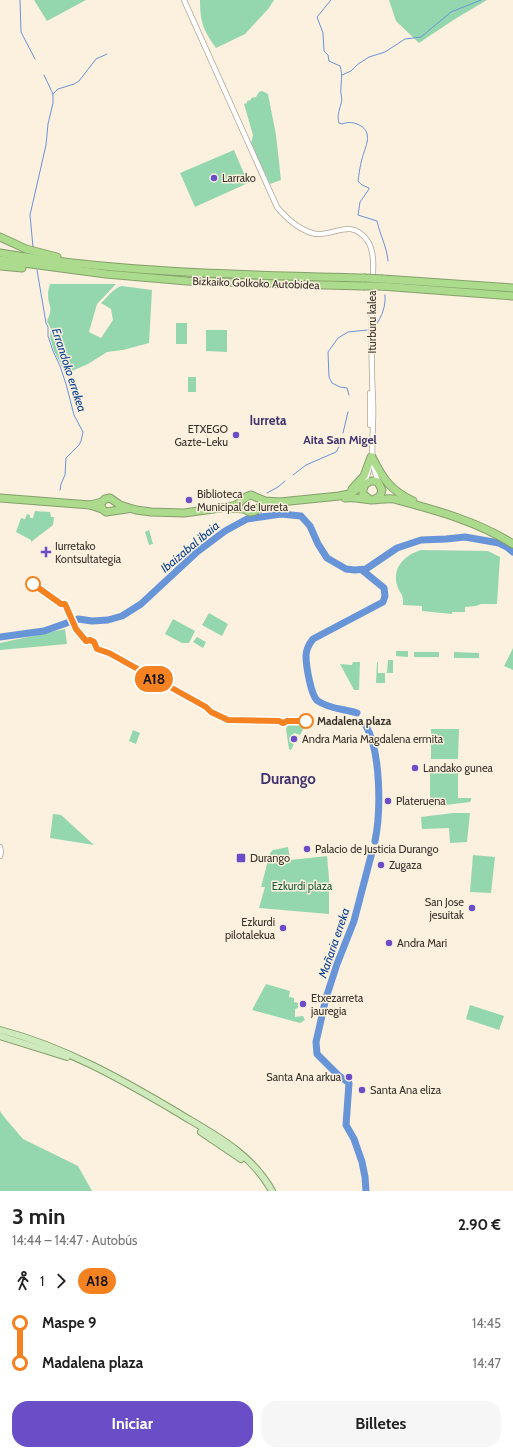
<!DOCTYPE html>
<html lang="es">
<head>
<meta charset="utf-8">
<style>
  :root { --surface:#fff; --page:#f6f6f6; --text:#222; --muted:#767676; --accent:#6a4ec7 }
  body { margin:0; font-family:Cabin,sans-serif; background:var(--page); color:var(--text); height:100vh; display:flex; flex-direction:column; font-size:15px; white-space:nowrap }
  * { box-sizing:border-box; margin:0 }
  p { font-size:13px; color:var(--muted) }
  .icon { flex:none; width:22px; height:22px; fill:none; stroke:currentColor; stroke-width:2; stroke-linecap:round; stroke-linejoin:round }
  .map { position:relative; height:1191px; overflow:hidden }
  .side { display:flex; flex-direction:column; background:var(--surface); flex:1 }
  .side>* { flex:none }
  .badge { padding:0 8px; border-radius:13px; font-size:14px; line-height:26px }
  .map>.badge { position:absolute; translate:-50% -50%; box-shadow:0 0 0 2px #fff }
  .legs { display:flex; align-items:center; gap:6px; height:44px; padding:0 12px; font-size:13px }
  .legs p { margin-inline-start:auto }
  .head { display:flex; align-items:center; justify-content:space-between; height:68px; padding:0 12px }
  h1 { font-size:22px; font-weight:700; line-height:30px }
  .cta { display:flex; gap:8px; margin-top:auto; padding:8px 12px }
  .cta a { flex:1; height:46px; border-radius:16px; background:var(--accent); color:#fff; font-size:16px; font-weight:700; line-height:46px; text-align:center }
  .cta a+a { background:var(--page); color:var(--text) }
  ul { padding:0 12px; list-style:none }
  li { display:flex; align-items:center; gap:14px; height:40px; font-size:15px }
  li i { display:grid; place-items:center; width:6px; height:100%; margin:0 5px; background:currentColor }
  li i::after { content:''; width:10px; height:10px; margin:-5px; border:3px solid; border-radius:50%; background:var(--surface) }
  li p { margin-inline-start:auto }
  li:first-child i { background:linear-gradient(#0000 50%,currentColor 0) }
  li:last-child i { background:linear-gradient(currentColor 50%,#0000 0) }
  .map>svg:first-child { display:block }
  .green { fill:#94d7af }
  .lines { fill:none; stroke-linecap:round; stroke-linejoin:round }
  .stream { stroke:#6894d8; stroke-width:1 }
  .river { stroke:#6894d8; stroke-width:7 }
  .minor-casing { stroke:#b0a593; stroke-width:6 }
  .major-casing { stroke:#83a06b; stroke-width:8 }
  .highway-casing { stroke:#83a06b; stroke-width:9 }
  .minor { stroke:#fff; stroke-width:4.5 }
  .major { stroke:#cee9bb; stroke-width:6 }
  .highway { stroke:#addb8e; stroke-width:7 }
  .highway-bridge-casing { stroke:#83a06b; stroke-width:9; stroke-linecap:butt }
  .highway-bridge { stroke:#addb8e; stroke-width:7 }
  .line-1-casing { stroke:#fff; stroke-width:9 }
  .line-1 { stroke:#f58220; stroke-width:6 }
  .poi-dot { fill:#6a4ec7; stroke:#fcf0de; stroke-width:1.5 }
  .stop-1-dot { fill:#fff; stroke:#f58220; stroke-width:2 }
  .labels { text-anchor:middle; stroke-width:3; stroke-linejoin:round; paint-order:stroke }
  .poi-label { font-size:11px; fill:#36312a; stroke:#fcf0de; text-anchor:start }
  .street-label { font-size:11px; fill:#36312a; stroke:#fcf0de }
  .stop-label { font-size:11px; font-weight:bold; fill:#36312a; stroke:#fcf0de; text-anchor:start }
  .park-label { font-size:11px; fill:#175938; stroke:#fcf0de }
  .water-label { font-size:12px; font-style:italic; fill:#094393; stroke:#fcf0de }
  .neighbourhood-label { font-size:12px; font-weight:bold; fill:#3f3470; stroke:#fcf0de }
  .quarter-label { font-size:13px; font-weight:bold; fill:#3f3470; stroke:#fcf0de }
  .district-label { font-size:15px; font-weight:bold; fill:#3f3470; stroke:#fcf0de }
</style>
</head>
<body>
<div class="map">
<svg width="513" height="1191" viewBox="0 0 513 1191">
  <rect width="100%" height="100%" fill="#fcf0de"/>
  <g class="green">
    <polygon points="34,0 86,0 47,21"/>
    <path d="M200,0H274L269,8L245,34L216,48C203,30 200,22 200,0Z"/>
    <polygon points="389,0 487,0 455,19 419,43 396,21"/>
    <polygon points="262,91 268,94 276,135 281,180 270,184 251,144 253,135 244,104 247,103 247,101 251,100 251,98 256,97 259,92"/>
    <polygon points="234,150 248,183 195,207 180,173"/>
    <path d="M50,284H116L97,304L89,332L101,338L113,320L111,309L101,303C108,297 113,288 122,286L152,290L149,343L123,350L107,352L88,364L72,371L65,372L54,351L50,337L51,329L47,321C54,306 48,307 48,294C48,291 49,287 50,284Z"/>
    <rect x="176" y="323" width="11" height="21"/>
    <polygon points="206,330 227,330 227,352 206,351"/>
    <rect x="188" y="377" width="8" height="15"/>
    <polygon points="35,511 50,512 51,517 54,517 53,525 31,542 31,540 16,532 21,518 25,519 27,514 30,515 30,518 33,518"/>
    <polygon points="149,530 153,544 149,545 145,532"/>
    <path d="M421,550L488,551L500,557L497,604H481L476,606L465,607V612H452V614L422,611V606L403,605C404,593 400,595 397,585C392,567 405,555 421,550Z"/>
    <polygon points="209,613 228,624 222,636 202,625"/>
    <polygon points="173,619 195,631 189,643 182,643 165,634"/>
    <polygon points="65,629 67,644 0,650 0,643"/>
    <polygon points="197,637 206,642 203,648 193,642"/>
    <polygon points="513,648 513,670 504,666"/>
    <polygon points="396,651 408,651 408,657 396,656"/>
    <rect x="414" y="652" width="25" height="5"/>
    <polygon points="454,652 479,653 479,658 454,658"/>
    <polygon points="388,660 393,660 393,673 387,673"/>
    <polygon points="353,662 360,662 359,690 354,690 340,664 352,665"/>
    <polygon points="377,662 378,662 378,673 385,673 385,683 376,683"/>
    <polygon points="289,723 306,724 300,735 294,733 290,742 294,744 291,750 289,749 286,729"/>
    <polygon points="431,729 459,729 458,759 431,759"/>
    <polygon points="133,730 140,733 136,744 129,741"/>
    <polygon points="430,767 458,767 458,798 471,798 471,800 470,802 430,807"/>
    <polygon points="453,813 470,813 467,842 450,843 449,828 422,829 421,817"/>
    <polygon points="53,814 61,815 94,845 50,838"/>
    <polygon points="288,847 290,858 291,860 327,856 329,878 329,914 259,908 265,887 261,887 270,853 273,850"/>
    <polygon points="473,855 495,857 491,893 470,892"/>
    <polygon points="266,984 290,991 289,997 294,998 294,1002 298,1003 298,1008 295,1009 295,1017 303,1016 305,1020 300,1023 252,1010"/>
    <polygon points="470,1005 504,1016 499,1030 466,1019"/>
    <polygon points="0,1111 5,1118 23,1139 78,1166 92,1191 0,1191"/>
  </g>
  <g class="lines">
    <g class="stream">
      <polyline points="20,0 21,32 35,59"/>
      <path d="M331,0L317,17L323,33L324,51L328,55L329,61L340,66C343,76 341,79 341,88C340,94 343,98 341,104C339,111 337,116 339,123L342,124C347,122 352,122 357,124C375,131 365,147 362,159C360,166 359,174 358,181L362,185L369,188V189L360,202L358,215L377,221C380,235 387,247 388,261"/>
      <polyline points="342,75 351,71 358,64 369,57 385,52 405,39 421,37 451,12 481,0"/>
      <polyline points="53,94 58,89 74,84 79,81 96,59 107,54"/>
      <polyline points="33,247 30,215 46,145 48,124 53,103 53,94 44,75"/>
      <polyline points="37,270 46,323 48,327 48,336 53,351 60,366 66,384 74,415 83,432 81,441 79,445 66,458 65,475 61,484 60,490"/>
      <path d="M376,325C382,316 386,306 385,295"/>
      <polyline points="349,395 347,388 340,387 332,383 329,377 328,352 338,338 348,332 367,330"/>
      <polyline points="343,433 348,412"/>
      <polyline points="293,475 306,465 336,452 339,447"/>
      <polyline points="267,493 278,487 285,481"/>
      <polyline points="261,512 261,517"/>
    </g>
    <g class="river">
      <polyline points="0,637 44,631 78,619 92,621 108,620 122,616 141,604 197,552 225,531 247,519 281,514 301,516 310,526 318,544 327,558 346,569 355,570 366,569 397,548 421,540 446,539 465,537 499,543 507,547 513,552"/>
      <path d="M357,713C345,709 329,709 318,701C311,697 306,665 306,656C306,649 309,644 313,639L383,602L385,596L384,588L362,570"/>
      <path d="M366,726C381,752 381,812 375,841"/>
      <polyline points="366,1191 365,1177 362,1162 354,1139 346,1125 349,1083 338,1075 317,1054 316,1042 326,998 337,964 354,921 372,852"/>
    </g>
    <g class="minor-casing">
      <g id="minor">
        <path d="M184,0L277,207C287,219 301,231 316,234C335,236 350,218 367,240C377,254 372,277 372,293C372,320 371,346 372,372C372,388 374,405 373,421C373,442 369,463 379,483"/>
        <polyline points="370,393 370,425"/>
        <polyline points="365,484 370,466"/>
        <polyline points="0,847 1,852 0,856"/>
      </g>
    </g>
    <g class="major-casing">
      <g id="major">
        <path d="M0,1030C65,1047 123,1080 180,1114C215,1135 252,1154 272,1191"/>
        <polyline points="0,1036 67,1057"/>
        <polyline points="201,1132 241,1159"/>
      </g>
    </g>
    <g class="highway-casing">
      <g id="highway">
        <polyline points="0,237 26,249 57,257"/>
        <path d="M0,253C120,273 242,275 364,278"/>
        <polyline points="0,260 106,274 187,281 363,286"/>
        <polyline points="0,266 22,268"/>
        <polyline points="383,279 513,288"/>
        <polyline points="381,286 513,296"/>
        <path d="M372,457C383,479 390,490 413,501"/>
        <polyline points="352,489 364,476 371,457"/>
        <polyline points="0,498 90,505 102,509"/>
        <path d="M345,498C354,497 362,499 371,500C379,500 386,498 394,499C435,510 477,521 513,544"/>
        <path d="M369,499L363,494C362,484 369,479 378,482L382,490L380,496L375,499"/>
        <polyline points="90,505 102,502 105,499 110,498 120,505 136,510 151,512 184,513 228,507 236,505 246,497 251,495 265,501 280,502 339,496 349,494 364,485"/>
        <polyline points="101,505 102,509 106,512 127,509"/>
        <polyline points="231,508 244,509 250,512 255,511 258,508 272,504"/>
      </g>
    </g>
    <use href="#minor" class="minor"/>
    <use href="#major" class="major"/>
    <use href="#highway" class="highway"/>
    <g class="highway-bridge-casing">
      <g id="highway-bridge">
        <polyline points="364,278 383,279"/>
        <polyline points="363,286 381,286"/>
      </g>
    </g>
    <use href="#highway-bridge" class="highway-bridge"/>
  </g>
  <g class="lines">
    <g class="line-1-casing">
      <polyline id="line-1" points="33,584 61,604 65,604 76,629 86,641 90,640 94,642 97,649 109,653 206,707 211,712 228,720 279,721 283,723 287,721 306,721"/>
    </g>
    <use href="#line-1" class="line-1"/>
  </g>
  <g class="poi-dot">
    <circle cx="214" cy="178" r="4"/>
    <circle cx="236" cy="435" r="4"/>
    <circle cx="189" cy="500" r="4"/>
    <path d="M44 546h4v4h4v4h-4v4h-4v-4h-4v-4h4z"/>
    <circle cx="294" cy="739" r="4"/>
    <circle cx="415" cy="768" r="4"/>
    <circle cx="388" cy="801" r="4"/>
    <circle cx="307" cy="849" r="4"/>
    <rect x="236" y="853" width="10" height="10" rx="2"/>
    <circle cx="381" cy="865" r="4"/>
    <circle cx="472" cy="908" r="4"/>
    <circle cx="283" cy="928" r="4"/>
    <circle cx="389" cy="943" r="4"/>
    <circle cx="303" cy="1004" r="4"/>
    <circle cx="349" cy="1077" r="4"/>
    <circle cx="362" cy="1090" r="4"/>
  </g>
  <g class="stop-1-dot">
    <circle cx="33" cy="584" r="7"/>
    <circle cx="306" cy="721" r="7"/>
  </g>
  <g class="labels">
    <g class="poi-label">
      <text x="222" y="182">Larrako</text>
      <text x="228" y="433" text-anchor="end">ETXEGO<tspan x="228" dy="13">Gazte-Leku</tspan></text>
      <text x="197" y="498">Biblioteca<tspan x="197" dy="13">Municipal de Iurreta</tspan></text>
      <text x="55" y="550">Iurretako<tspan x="55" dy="13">Kontsultategia</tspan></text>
      <text x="302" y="743">Andra Maria Magdalena ermita</text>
      <text x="423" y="772">Landako gunea</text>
      <text x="396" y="805">Plateruena</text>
      <text x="315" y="853">Palacio de Justicia Durango</text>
      <text x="250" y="862">Durango</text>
      <text x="389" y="869">Zugaza</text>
      <text x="464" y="906" text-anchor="end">San Jose<tspan x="464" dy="13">jesuitak</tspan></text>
      <text x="275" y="926" text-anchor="end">Ezkurdi<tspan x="275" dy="13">pilotalekua</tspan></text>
      <text x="397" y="947">Andra Mari</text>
      <text x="311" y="1002">Etxezarreta<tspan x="311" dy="13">jauregia</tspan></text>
      <text x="341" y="1081" text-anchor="end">Santa Ana arkua</text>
      <text x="370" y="1094">Santa Ana eliza</text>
    </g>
    <g class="street-label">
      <text transform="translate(256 283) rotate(2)" y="4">Bizkaiko Golkoko Autobidea</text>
      <text transform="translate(372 322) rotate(-90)" y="4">Iturburu kalea</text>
    </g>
    <g class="stop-label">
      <text x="317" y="725">Madalena plaza</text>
    </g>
    <g class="park-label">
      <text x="302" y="890">Ezkurdi plaza</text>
    </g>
    <g class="water-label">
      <text transform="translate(69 370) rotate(72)" y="4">Errandoko errekea</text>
      <text transform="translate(190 547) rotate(-40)" y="4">Ibaizabal ibaia</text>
      <text transform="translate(334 943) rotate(-71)" y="4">Mañaria erreka</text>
    </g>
    <g class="neighbourhood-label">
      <text x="340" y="444">Aita San Migel</text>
    </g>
    <g class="quarter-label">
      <text x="268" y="425">Iurreta</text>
    </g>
    <g class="district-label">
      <text x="288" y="784">Durango</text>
    </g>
  </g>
</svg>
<b class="badge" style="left:154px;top:679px;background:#f58220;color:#111">A18</b>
</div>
<section class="side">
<div class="head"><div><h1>3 min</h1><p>14:44 – 14:47 · Autobús</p></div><b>2.90 €</b></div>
<div class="legs"><svg class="icon" aria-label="walk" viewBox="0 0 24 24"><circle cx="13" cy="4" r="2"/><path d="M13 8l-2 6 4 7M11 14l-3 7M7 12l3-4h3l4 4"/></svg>1<svg class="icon" aria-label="forward" viewBox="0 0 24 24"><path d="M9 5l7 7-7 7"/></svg><b class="badge" style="background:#f58220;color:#111">A18</b></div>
<ul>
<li><i style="color:#f58220"></i><b>Maspe 9</b><p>14:45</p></li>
<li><i style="color:#f58220"></i><b>Madalena plaza</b><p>14:47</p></li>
</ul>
<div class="cta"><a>Iniciar</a><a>Billetes</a></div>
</section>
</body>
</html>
